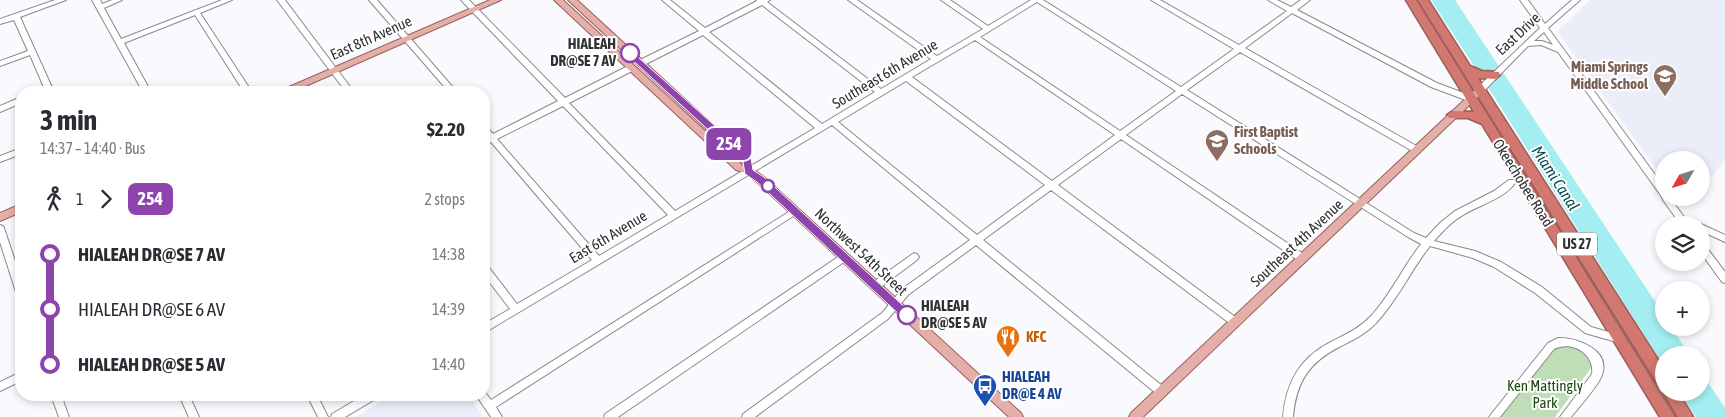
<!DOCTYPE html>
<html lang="en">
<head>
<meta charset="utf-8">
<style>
  :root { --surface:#fff; --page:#f7f7f7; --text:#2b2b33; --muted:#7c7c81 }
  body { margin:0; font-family:"Asap Condensed",sans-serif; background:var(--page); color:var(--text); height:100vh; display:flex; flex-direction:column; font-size:19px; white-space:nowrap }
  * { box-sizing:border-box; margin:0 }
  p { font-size:16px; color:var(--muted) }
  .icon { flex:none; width:28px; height:28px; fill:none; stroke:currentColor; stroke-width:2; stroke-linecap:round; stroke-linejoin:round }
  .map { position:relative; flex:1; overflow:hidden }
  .details { position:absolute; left:15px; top:86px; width:475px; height:315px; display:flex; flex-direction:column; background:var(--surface); border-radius:20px; box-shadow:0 2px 8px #0003 }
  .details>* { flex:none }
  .badge { padding:0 10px; border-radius:8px; font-size:18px; line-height:32px }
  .needle { width:32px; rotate:231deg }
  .tools { position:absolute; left:1655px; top:151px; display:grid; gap:10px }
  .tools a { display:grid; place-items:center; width:55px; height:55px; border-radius:50%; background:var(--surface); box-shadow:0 2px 8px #0003; font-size:25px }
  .map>.badge { position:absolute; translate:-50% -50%; box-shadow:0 0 0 2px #fff }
  .legs { display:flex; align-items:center; gap:8px; height:55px; padding:0 25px; font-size:16px }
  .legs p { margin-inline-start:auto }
  .summary { display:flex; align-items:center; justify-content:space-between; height:85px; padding:0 25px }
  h1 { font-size:28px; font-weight:700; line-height:38px }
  ul { padding:0 25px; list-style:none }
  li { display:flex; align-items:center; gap:18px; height:55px; font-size:19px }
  li i { display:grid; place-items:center; width:8px; height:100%; margin:0 6px; background:currentColor }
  li i::after { content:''; width:12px; height:12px; margin:-6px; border:4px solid; border-radius:50%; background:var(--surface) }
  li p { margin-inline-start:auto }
  li:first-child i { background:linear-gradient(#0000 50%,currentColor 0) }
  li:last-child i { background:linear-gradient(currentColor 50%,#0000 0) }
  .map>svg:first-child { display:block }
  .built { fill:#ebedf8 }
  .green { fill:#bfddb7 }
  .water { fill:#a4eef1 }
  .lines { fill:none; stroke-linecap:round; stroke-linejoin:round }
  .minor-casing { stroke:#89898d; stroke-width:2 }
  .major-casing { stroke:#995f5a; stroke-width:2 }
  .highway-casing { stroke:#995f5a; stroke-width:3 }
  .minor { fill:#fff; fill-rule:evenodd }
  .major { fill:#e4aea9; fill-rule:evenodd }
  .highway { fill:#d27870; fill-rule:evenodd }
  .line-1 { fill:#8e44ad; stroke:#fff }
  .stop-1-dot { fill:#fff; stroke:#8e44ad; stroke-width:2.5 }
  .labels { text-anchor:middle; stroke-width:4; stroke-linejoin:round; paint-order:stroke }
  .shield { fill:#fff; stroke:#6e6f70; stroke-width:1 }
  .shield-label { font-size:14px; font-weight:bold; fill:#303132 }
  .street-label { font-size:15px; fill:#303132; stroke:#fff }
  .stop-label { font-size:15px; font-weight:bold; fill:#303132; stroke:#fff; text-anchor:end }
  .education-label { font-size:15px; font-weight:bold; fill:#785e54; stroke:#fff; text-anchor:end }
  .food-label { font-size:15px; font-weight:bold; fill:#c56008; stroke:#fff; text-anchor:start }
  .transit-label { font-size:15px; font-weight:bold; fill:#164399; stroke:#fff; text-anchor:start }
  .park-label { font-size:15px; fill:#1c4a0e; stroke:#fff }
  .water-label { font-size:16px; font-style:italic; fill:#074c4f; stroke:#fff }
</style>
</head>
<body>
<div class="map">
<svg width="1725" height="417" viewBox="0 0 1725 417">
  <rect width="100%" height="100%" fill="#fafafe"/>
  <g class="built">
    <polygon points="1590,0 1725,0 1725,160 1701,190 1701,160 1664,160 1664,179 1559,34 1559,30"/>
    <polygon points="391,395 469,395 483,417 356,417"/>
  </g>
  <polygon class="green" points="1570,345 1584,352 1592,361 1591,368 1555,417 1499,417 1555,348"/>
  <g class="water">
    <polygon points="1431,0 1455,0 1664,315 1664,328 1672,328 1690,355 1664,355 1664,366 1495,98"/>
    <polygon points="1701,372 1725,408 1725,417 1696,417 1680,393 1701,392"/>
  </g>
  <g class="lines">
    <g class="minor-casing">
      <g id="minor">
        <polygon points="55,0 66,0 20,17 54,92 46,92 30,55 0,66 0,61 28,51 14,20 0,24 0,19"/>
        <polygon points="92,0 100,0 102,4 112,0 122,0 104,8 121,39 222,0 232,0 200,13 252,92 244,92 195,15 124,43 151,92 143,92"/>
        <polygon points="277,0 285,0 354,92 346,92"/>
        <polygon points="369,0 377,0 457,92 449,92"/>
        <path d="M461,0H469L565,98L628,66H634L635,68L634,70L569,103L675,211L815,128L703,35L644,65H638L637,63L638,61L699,31L662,0H670L705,28L757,1L756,0H770L767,2L881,89L931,59L848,0H857L937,56L983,29L941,0H950L988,26L1031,0H1043L1181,87L1234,49L1151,0H1160L1239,45L1287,11L1268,0H1277L1291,7L1301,0H1310L1297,10L1437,83L1474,97L1475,99L1471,102L1431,87L1292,13L1245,48L1420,148L1421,150L1420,152H1414L1240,52L1187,90L1414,233L1426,238L1441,222L1455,211L1494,191L1509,180H1515L1516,182C1504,199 1481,204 1463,215C1452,221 1443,231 1434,241L1475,251L1501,262L1542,287L1591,327L1623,336L1625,339L1623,342L1620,343L1585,333L1535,293L1494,267L1473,258L1430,246C1411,270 1398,299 1377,322C1366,334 1353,340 1339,347C1308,363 1296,383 1293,417H1283C1286,383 1299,359 1329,343C1344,335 1359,329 1371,316C1391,294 1403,267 1421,244L1408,237L1182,94L1126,135L1305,255L1307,258L1305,261H1299L1121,139L1058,185L1238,319L1240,322L1238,325L1235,326L1232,325L1051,190L983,240L1166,389L1167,392L1166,395L1162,397L1158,395L976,245L908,295L888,319L755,417H742L743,414L882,313L902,289L970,240L832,125L484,333V324L510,309L484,275V264L487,265L517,304L592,260L491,142L484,145V139L486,137L484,134V126L487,127L493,134L558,101ZM1037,2L1176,91L1120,131L980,37ZM762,5L875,92L822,124L709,32ZM975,40L1115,135L1052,181L912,77ZM906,81L1045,185L977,235L838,122ZM563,106L668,215L599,256L497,139Z"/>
        <path d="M1520,0H1528L1545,24L1572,0H1580L1548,28L1664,187V198H1670L1690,225H1681L1663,200L1662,197L1558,52L1541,45L1528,46L1483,92H1477L1476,90L1477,88L1540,28ZM1544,32L1553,45L1542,41H1534Z"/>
        <polygon points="21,97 21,103 0,112 0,106"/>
        <polygon points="21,148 21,154 0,162 0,156"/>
        <polygon points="795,208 798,209 799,211 798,213 496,407 502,417 491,417 478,398 477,395 484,395 484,391 491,400"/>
        <polygon points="1701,224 1725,235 1725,242 1701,231 1701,225 1698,225"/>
        <polygon points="0,225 3,226 4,228 21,279 21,296 18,295 16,292 0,242"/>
        <polygon points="1701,243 1704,244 1725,272 1725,283 1722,282 1701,253"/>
        <polygon points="844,253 847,254 849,257 847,260 618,417 604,417 605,414"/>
        <polygon points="914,253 917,254 919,257 917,260 878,289 875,290 872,289 870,286 872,283"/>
        <path d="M1558,338C1577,337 1611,350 1602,375C1599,385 1578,408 1571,417H1560L1592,374C1595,354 1572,340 1554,349L1500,417H1489L1548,343Z"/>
        <polygon points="21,372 21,381 0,391 0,382"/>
        <polygon points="51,395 61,395 69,417 59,417"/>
        <polygon points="179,395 189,395 199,417 189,417"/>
        <polygon points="307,395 317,395 328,417 318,417"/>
        <polygon points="364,395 378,395 377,398 345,417 331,417 332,414"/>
      </g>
    </g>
    <g class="major-casing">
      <g id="major">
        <polygon points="490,0 501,0 292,92 281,92 282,90"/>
        <polygon points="554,0 563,0 743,166 742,162 568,0 577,0 750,159 753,169 764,177 1021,413 1023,417 1009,417 758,183 746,173 736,170"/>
        <polygon points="1480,87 1483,88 1484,90 1483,92 1143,417 1129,417 1131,413 1477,88"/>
        <polygon points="21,204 21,212 0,221 0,213"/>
      </g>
    </g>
    <g class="highway-casing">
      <g id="highway">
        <polygon points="1406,0 1416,0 1675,417 1660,417 1482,124 1468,118 1449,118 1447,115 1453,111 1474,112"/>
        <polygon points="1418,0 1428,0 1470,66 1482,71 1499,72 1500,75 1495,79 1478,78 1664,369 1664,388 1659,386"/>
        <polygon points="1664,390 1664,392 1678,392 1693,417 1678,417 1663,392"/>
      </g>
    </g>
    <use href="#minor" class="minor"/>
    <use href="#major" class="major"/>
    <use href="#highway" class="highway"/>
  </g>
  <polygon class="line-1" points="630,50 751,158 753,170 764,177 910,312 912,315 910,318 903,318 757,182 745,174 743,162 627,55 626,53"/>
  <defs>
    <g id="school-pin" transform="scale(1.25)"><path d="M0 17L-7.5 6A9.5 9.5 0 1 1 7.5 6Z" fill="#8d6e63" stroke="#fff"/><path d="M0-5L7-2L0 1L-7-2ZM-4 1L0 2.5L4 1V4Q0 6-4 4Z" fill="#fff"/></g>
    <g id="restaurant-pin" transform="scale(1.25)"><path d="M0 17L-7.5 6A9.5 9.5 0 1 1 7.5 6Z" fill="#e8710a" stroke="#fff"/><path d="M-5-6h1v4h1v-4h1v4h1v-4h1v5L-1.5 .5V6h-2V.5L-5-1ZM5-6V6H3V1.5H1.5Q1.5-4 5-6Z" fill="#fff"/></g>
    <g id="bus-pin" transform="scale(1.25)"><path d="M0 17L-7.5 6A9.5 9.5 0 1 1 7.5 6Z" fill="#1a4fb4" stroke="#fff"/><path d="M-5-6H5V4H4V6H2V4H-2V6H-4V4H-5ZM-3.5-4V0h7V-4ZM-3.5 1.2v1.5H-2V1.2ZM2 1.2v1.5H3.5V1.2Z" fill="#fff"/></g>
  </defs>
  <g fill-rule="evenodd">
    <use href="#school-pin" x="1665" y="76"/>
    <use href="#school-pin" x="1217" y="141"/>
    <use href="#restaurant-pin" x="1008" y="337"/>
    <use href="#bus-pin" x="985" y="386"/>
  </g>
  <g class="stop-1-dot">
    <circle cx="630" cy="53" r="9"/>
    <circle cx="768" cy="186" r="6"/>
    <circle cx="907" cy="315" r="9"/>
  </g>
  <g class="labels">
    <rect class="shield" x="1557" y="232.5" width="40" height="23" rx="4"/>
    <g class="shield-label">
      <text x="1577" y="249">US 27</text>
    </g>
    <g class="street-label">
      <text transform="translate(1518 34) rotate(-43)" y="5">East Drive</text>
      <text transform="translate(371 38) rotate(-24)" y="5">East 8th Avenue</text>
      <text transform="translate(885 74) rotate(-31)" y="5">Southeast 6th Avenue</text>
      <text transform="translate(1523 183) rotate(58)" y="5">Okeechobee Road</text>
      <text transform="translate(608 237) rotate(-31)" y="5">East 6th Avenue</text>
      <text transform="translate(1297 243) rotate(-43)" y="5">Southeast 4th Avenue</text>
      <text transform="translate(861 252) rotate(43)" y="5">Northwest 54th Street</text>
    </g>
    <g class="stop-label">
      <text x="616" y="49">HIALEAH<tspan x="616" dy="17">DR@SE 7 AV</tspan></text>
      <text x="921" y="311" text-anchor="start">HIALEAH<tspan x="921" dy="17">DR@SE 5 AV</tspan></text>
    </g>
    <g class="education-label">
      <text x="1648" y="72">Miami Springs<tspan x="1648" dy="17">Middle School</tspan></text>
      <text x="1234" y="137" text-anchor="start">First Baptist<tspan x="1234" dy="17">Schools</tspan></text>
    </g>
    <g class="food-label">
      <text x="1026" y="342">KFC</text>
    </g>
    <g class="transit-label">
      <text x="1002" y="382">HIALEAH<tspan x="1002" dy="17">DR@E 4 AV</tspan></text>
    </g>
    <g class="park-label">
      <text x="1545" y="391">Ken Mattingly<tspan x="1545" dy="17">Park</tspan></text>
    </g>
    <g class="water-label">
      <text transform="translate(1556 178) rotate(57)" y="6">Miami Canal</text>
    </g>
  </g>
</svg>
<div class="tools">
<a><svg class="needle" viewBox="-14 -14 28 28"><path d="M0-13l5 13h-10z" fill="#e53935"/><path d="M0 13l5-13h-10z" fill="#7c7c81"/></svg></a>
<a><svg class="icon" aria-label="layers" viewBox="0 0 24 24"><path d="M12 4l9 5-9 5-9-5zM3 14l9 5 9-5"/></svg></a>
<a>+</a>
<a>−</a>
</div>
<b class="badge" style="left:729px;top:144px;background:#8e44ad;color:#fff">254</b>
<section class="details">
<div class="summary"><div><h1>3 min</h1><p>14:37 – 14:40 · Bus</p></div><b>$2.20</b></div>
<div class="legs"><svg class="icon" aria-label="walk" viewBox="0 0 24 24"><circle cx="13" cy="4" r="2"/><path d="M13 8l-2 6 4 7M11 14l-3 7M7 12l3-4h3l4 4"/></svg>1<svg class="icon" aria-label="forward" viewBox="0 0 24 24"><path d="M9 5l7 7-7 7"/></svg><b class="badge" style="background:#8e44ad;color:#fff">254</b><p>2 stops</p></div>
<ul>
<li><i style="color:#8e44ad"></i><b>HIALEAH DR@SE 7 AV</b><p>14:38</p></li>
<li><i style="color:#8e44ad"></i><span>HIALEAH DR@SE 6 AV</span><p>14:39</p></li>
<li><i style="color:#8e44ad"></i><b>HIALEAH DR@SE 5 AV</b><p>14:40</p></li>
</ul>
</section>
</div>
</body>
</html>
